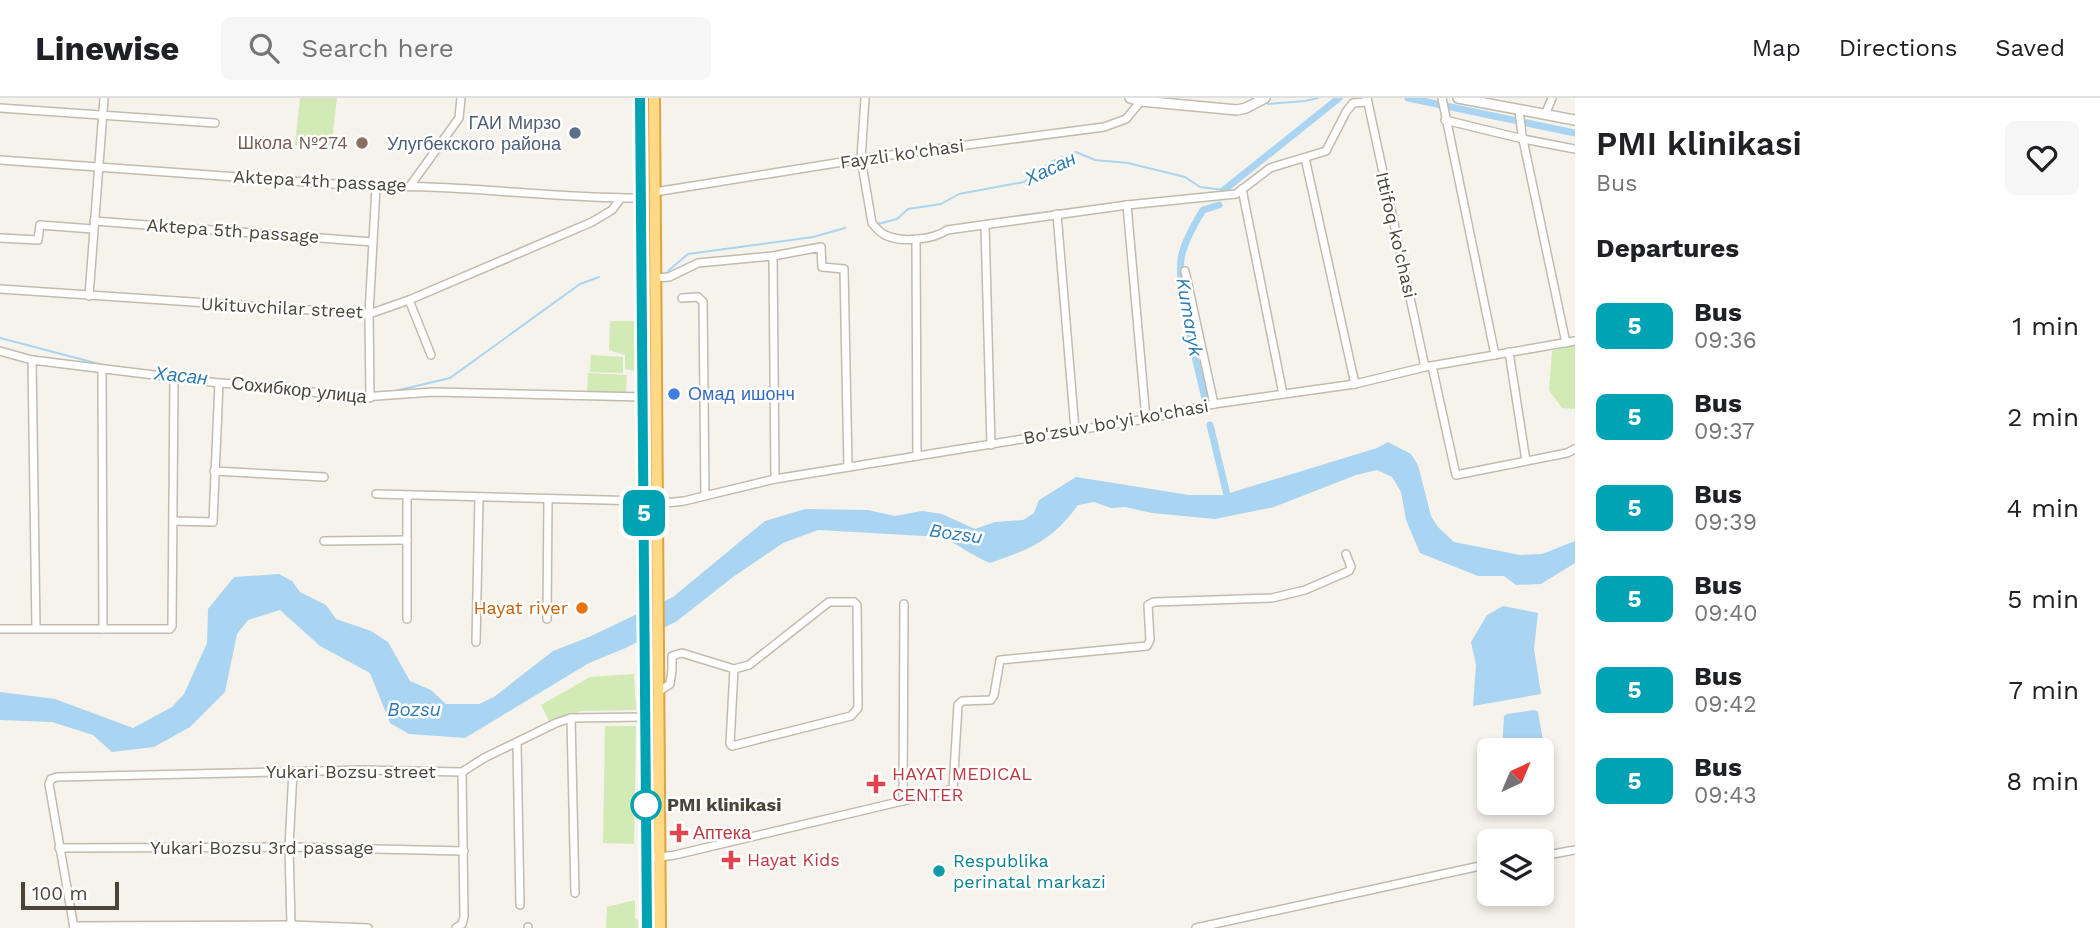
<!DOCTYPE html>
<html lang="en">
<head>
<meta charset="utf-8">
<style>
  :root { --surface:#fff; --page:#f6f6f6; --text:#202124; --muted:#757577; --line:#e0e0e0 }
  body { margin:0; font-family:"Work Sans",sans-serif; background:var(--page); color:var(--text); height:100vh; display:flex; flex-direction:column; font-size:26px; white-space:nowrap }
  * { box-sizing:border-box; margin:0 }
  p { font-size:23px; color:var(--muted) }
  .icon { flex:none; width:38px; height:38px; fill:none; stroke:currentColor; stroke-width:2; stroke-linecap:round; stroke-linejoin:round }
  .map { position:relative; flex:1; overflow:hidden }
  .side { display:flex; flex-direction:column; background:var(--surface); width:525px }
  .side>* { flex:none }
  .badge { padding:0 14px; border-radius:10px; font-size:24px; line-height:46px }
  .needle { width:46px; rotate:44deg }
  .buttons { position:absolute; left:1477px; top:640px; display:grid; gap:14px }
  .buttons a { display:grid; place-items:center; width:77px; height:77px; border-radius:10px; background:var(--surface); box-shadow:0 4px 10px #0003; font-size:35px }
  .scale { position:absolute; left:21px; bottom:18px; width:98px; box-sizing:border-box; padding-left:7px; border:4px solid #4b4439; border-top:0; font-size:19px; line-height:24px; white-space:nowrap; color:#4b4439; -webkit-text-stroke:5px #fff; paint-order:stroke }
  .map>.badge { position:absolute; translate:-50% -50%; box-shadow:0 0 0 4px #fff }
  h2 { padding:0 21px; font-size:26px; line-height:63px }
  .round { display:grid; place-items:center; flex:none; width:74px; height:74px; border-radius:10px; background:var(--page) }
  .overview { display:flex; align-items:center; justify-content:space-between; height:119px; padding:0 21px }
  h1 { font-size:33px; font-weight:600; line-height:52px }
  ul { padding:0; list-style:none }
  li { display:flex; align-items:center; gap:21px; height:91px; padding:0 21px }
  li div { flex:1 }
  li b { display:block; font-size:26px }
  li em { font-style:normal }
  li .badge { min-width:77px; font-weight:700; text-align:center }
  header { display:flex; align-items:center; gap:42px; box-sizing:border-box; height:98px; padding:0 35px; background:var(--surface); border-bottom:2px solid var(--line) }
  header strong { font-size:33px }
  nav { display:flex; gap:38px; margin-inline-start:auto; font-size:24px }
  .search { width:490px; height:63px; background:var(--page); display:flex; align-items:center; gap:18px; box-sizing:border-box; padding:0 24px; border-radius:10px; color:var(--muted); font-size:26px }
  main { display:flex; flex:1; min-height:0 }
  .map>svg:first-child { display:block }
  .green { fill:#d2eab5 }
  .water { fill:#a9d4f2 }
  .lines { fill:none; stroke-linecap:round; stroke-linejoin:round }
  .stream { stroke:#a9d4f2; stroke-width:2 }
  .canal { stroke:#a9d4f2; stroke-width:7 }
  .minor-casing { stroke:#c2bbae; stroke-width:10 }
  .tertiary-casing { stroke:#c2bbae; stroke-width:12 }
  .trunk-casing { stroke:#e0a43c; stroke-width:14 }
  .minor { stroke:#fff; stroke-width:7 }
  .tertiary { stroke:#fff; stroke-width:9 }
  .trunk { stroke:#ffd985; stroke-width:10 }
  .line-casing { stroke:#fff; stroke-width:16 }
  .line { stroke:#00a3b4; stroke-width:10 }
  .service-dot { fill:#5c6f8a; stroke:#fff; stroke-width:2.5 }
  .education-dot { fill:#8d6e63; stroke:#fff; stroke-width:2.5 }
  .shop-dot { fill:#3f7fe0; stroke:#fff; stroke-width:2.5 }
  .food-dot { fill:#e8710a; stroke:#fff; stroke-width:2.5 }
  .health-dot { fill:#e0444e; stroke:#fff; stroke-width:2.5 }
  .stop-dot { fill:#fff; stroke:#00a3b4; stroke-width:3.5 }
  .culture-dot { fill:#0f9aa8; stroke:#fff; stroke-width:2.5 }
  .labels { text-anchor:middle; stroke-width:5; stroke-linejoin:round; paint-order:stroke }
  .service-label { font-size:18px; fill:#4e5e75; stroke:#fff; text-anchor:end }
  .education-label { font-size:18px; fill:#785e54; stroke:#fff; text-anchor:end }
  .street-label { font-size:18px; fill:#4b4439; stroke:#fff }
  .shop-label { font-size:18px; fill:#366cbe; stroke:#fff; text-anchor:start }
  .food-label { font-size:18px; fill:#c56008; stroke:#fff; text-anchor:end }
  .health-label { font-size:18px; fill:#be3a42; stroke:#fff; text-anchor:start }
  .stop-label { font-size:18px; font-weight:bold; fill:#4b4439; stroke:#fff; text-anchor:start }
  .culture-label { font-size:18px; fill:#0d838f; stroke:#fff; text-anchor:start }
  .water-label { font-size:19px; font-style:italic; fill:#2e7ab2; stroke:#fff }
</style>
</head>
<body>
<header>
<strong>Linewise</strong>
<div class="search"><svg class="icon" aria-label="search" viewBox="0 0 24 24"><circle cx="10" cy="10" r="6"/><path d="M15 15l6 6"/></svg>Search here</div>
<nav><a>Map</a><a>Directions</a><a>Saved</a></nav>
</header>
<main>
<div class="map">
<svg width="1575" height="830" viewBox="0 0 1575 830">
  <rect width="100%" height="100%" fill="#f6f3ec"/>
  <g class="green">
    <polygon points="300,0 337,0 331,51 295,47"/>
    <polygon points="645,0 648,0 650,31 651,259 647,259"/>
    <polygon points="610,223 635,223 635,273 625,271 625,257 609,252"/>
    <polygon points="1575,246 1575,311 1562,310 1549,292 1552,253"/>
    <polygon points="591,257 623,259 623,275 590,274"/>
    <polygon points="588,275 627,277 626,295 587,294"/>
    <polygon points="647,292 651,292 652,401 647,401"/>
    <polygon points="648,410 653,410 656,745 651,746"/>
    <polygon points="634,576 636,612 581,613 550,625 541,607 590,579"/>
    <polygon points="605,628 636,628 634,746 603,745"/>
    <polygon points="635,802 635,821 638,822 638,830 606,830 607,809"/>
  </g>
  <g class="water">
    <path d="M1388,344L1411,356L1418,367L1431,418L1438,429L1454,444L1520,457L1542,456L1575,443V465L1541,486L1516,487L1504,478H1478L1420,455L1406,422L1401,394L1392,379L1377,372L1356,377L1274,409L1215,421L1152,415L1125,409L1111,410L1094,404L1078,407C1051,444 1030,451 990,465C972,458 960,447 942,439L818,432L783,445L733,479L677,523L628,549L589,565L465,640L409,636L390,625L370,575L320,548L280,512L248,522L237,536L225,594L190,629L154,649L112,654L93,637L52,624L0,622V594L55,601L133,630L172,609L184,596L207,545L208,511L234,479L279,476L292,483L300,494L326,507L336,521L371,533L388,544L410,583L431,592L446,606H479L494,599L553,553L589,539L673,499L765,423L805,411L868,412L895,418L922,413L942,416L975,431L995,424L1023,422L1034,415L1039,402L1076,379L1189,397H1223L1377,350Z"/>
    <polygon points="1503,508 1538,515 1534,551 1541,596 1473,608 1476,567 1471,544 1487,517"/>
    <polygon points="1534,612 1538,614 1553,700 1546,711 1514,715 1505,713 1499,705 1542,705 1542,653 1502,653 1504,618 1507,616"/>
  </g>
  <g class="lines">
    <g class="stream">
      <polyline points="1268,6 1305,3 1318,0"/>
      <polyline points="878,126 897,121 908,111 941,106 959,96 1024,84 1051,64 1076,54 1095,62 1128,65 1185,79 1200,89 1224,92"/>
      <polyline points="668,173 688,156 813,139 845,130"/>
      <polyline points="0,240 107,268"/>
      <polyline points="140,272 185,275 207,280"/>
      <polyline points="395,293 450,280 580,186 599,179"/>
    </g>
    <g class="canal">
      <polyline points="1408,0 1575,35"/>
      <polyline points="1224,92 1339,0"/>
      <path d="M1206,305C1199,273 1174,184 1182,156C1186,140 1195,125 1203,112L1219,107"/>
      <polyline points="1210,327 1229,405"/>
    </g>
    <g class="minor-casing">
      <g id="minor">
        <path d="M865,0L861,61L872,125C876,130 879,134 885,137C901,145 933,142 947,132L1127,107L1236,96L1270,70L1326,53L1346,14L1353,5L1366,4"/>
        <polyline points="1367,0 1425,269"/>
        <polyline points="1442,0 1495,257"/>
        <polyline points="0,10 215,25"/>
        <polyline points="1519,12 1522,37 1566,245"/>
        <polyline points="1545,17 1552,0"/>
        <polyline points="1445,22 1523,41 1575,51"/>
        <polyline points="1305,60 1355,286"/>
        <path d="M0,62L376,89C464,86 552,101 641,100"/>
        <polyline points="410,88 459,20 461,0"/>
        <polyline points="1242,91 1283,296"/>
        <polyline points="655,94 861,61 1104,29 1126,21 1141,3"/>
        <polyline points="1127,107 1146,321"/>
        <polyline points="1057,116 1075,332"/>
        <polyline points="94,123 373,144"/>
        <polyline points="985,128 991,347"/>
        <polyline points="0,140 38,142 40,127 93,131"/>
        <polyline points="916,141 917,358"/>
        <polyline points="773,158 775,381"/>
        <polyline points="1185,173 1214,306"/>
        <polyline points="655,180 669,179 698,165 773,158 821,149 822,169 844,171 848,369"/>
        <polyline points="0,191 369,216 409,202 592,124 612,112 621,100"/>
        <polyline points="89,198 104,0"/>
        <polyline points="682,200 698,199 703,204 705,397"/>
        <polyline points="409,202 431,257"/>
        <polyline points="0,253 32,262 219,285 283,289 349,300 433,294 643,299"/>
        <polyline points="1509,254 1526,363"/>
        <polyline points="32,262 36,530"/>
        <polyline points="1432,268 1456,377 1567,355 1575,351"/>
        <polyline points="102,271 103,531"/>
        <polyline points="370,300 369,216 376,89"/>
        <polyline points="214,373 324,379"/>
        <polyline points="376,396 644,403"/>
        <polyline points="657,406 684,403 775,381 1146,321 1214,306 1355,286 1425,269 1575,243"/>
        <polyline points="173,423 213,424 219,285"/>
        <polyline points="324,443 407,442"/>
        <polyline points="407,521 407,398"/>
        <polyline points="547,521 548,401"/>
        <polyline points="0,531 170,531 172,528 174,279"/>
        <polyline points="476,544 479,400"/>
        <polyline points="658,594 670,586 672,572 672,558 682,555 734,571 749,567 829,504 854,504 857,507 858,610 851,618 732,648 730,646 734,571"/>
        <polyline points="571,620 575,795"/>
        <polyline points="517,645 520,807"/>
        <polyline points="903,703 904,506"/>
        <polyline points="59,750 289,749 464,753"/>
        <polyline points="1542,758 1575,752"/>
        <polyline points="646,761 675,757 953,691 958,607 962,603 991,602 994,597 1000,562 1147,548 1150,542 1148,507 1154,504 1272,500 1305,492 1349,473 1351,469 1346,456"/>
        <polyline points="291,827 289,749 293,673"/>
        <polyline points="74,828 291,827 368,830"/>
        <polyline points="528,829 528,830"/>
        <polyline points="74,830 49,686 51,681 57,679 362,672 462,674 484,660 556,625 571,620 645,619"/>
        <polyline points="456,830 462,826 464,819 462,674"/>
        <polyline points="1196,830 1489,766"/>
      </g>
    </g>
    <g class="tertiary-casing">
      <g id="tertiary">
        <polyline points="1130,0 1141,3 1237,12 1246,10 1265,0"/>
        <polyline points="1458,0 1575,22"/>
      </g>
    </g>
    <g class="trunk-casing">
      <g id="trunk">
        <polyline points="640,0 647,830"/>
        <polyline points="654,0 660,830"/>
      </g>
    </g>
    <use href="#minor" class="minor"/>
    <use href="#tertiary" class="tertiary"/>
    <use href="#trunk" class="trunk"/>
  </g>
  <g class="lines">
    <g class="line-casing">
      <polyline id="line" points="640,0 647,830"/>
    </g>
    <use href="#line" class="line"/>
  </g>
  <circle class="service-dot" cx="575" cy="35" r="7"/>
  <circle class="education-dot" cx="362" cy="45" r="7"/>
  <circle class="shop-dot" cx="674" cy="296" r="7"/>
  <circle class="food-dot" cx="582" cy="510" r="7"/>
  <g class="health-dot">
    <path d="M872.5 675.5h7v7h7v7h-7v7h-7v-7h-7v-7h7z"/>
    <path d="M675.5 724.5h7v7h7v7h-7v7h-7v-7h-7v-7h7z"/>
    <path d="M727.5 751.5h7v7h7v7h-7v7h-7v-7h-7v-7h7z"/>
  </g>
  <circle class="stop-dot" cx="646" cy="707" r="14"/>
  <circle class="culture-dot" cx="939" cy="773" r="7"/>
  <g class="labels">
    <g class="service-label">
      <text x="561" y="31">ГАИ Мирзо<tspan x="561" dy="21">Улугбекского района</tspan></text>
    </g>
    <g class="education-label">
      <text x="348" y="51">Школа №274</text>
    </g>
    <g class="street-label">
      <text transform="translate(902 56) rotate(-8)" y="6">Fayzli ko'chasi</text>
      <text transform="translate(320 83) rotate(3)" y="6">Aktepa 4th passage</text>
      <text transform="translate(233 133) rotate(4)" y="6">Aktepa 5th passage</text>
      <text transform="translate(1396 137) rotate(77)" y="6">Ittifoq ko'chasi</text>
      <text transform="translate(282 210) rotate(3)" y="6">Ukituvchilar street</text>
      <text transform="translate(299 292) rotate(6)" y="6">Сохибкор улица</text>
      <text transform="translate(1116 324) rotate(-10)" y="6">Bo'zsuv bo'yi ko'chasi</text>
      <text x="351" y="680">Yukari Bozsu street</text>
      <text x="262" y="756">Yukari Bozsu 3rd passage</text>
    </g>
    <g class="shop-label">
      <text x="688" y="302">Омад ишонч</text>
    </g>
    <g class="food-label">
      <text x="568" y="516">Hayat river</text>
    </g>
    <g class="health-label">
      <text x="892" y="682">HAYAT MEDICAL<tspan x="892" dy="21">CENTER</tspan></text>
      <text x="693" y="741">Аптека</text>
      <text x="747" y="768">Hayat Kids</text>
    </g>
    <g class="stop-label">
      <text x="667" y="713">PMI klinikasi</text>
    </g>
    <g class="culture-label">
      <text x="953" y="769">Respublika<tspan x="953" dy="21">perinatal markazi</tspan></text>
    </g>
    <g class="water-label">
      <text transform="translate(1050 70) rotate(-25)" y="7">Хасан</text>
      <text transform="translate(1190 219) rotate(80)" y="7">Kumaryk</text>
      <text transform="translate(181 277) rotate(6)" y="7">Хасан</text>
      <text transform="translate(956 435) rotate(8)" y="7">Bozsu</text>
      <text x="414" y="618">Bozsu</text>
    </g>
  </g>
</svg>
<div class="buttons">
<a><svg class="needle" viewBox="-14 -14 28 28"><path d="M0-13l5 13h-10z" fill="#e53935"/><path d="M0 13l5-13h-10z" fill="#757577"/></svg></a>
<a><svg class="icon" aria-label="layers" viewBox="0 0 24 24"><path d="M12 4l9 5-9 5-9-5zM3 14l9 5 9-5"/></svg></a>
</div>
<div class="scale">100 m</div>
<b class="badge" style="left:644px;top:415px;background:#00a3b4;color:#fff">5</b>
</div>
<section class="side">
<div class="overview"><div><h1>PMI klinikasi</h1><p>Bus</p></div><a class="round"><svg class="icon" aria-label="heart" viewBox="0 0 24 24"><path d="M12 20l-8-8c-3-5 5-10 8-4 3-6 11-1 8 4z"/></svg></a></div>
<h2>Departures</h2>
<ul>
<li><span class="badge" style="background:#00a3b4;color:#fff">5</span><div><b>Bus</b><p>09:36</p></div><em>1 min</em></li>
<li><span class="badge" style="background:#00a3b4;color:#fff">5</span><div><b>Bus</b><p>09:37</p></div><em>2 min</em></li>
<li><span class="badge" style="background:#00a3b4;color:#fff">5</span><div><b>Bus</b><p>09:39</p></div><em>4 min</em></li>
<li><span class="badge" style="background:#00a3b4;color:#fff">5</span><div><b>Bus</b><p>09:40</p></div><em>5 min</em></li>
<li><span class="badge" style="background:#00a3b4;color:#fff">5</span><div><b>Bus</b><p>09:42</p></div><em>7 min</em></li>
<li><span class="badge" style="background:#00a3b4;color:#fff">5</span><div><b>Bus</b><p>09:43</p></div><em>8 min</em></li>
</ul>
</section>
</main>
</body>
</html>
